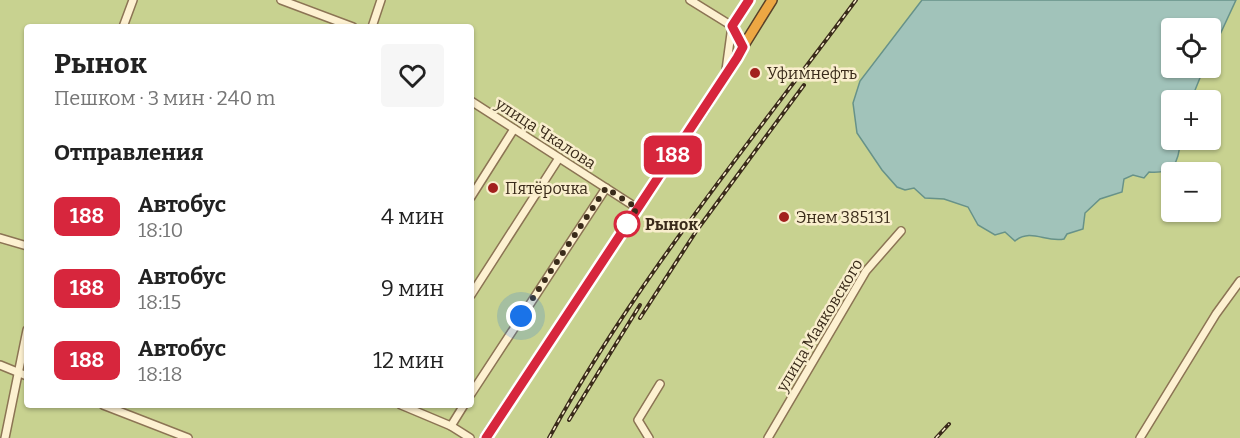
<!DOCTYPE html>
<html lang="ru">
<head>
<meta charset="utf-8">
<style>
  :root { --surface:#fff; --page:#f6f6f6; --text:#222; --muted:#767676 }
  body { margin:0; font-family:Bitter,serif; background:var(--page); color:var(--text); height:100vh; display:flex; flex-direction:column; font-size:22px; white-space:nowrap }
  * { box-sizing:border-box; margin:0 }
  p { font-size:20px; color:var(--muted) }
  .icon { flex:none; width:33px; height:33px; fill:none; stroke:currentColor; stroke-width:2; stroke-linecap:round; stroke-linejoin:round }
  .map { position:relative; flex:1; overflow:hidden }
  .details { position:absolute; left:24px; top:24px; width:450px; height:384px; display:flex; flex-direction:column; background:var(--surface); border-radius:6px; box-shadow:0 2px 4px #0004 }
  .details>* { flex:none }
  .badge { padding:0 12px; border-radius:9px; font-size:21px; line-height:39px }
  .controls { position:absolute; left:1161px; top:18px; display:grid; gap:12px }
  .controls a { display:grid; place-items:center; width:60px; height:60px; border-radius:6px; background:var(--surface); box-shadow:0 2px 4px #0004; font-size:30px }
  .you { position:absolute; width:30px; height:30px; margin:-15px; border:4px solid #fff; border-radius:50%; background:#1a73e8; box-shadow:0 0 0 9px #1a73e833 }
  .map>.badge { position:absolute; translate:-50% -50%; box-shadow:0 0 0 3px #fff }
  h2 { padding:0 30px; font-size:22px; line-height:54px }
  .round { display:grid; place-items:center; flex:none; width:63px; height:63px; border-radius:6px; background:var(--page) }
  .summary { display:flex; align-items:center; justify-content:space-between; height:102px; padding:0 30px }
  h1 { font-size:28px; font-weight:700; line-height:45px }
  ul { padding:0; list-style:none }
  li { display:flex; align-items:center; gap:18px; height:72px; padding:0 30px }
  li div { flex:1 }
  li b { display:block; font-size:22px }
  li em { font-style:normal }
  li .badge { min-width:66px; font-weight:700; text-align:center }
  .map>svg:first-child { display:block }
  .green { fill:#c8d290; fill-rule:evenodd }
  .water { fill:#a1c3ba; stroke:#679289; stroke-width:1.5 }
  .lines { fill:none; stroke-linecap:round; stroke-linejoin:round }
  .minor-casing { stroke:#8c7454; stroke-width:10 }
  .highway-casing { stroke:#594129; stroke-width:12 }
  .minor { stroke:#fdf1d1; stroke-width:7 }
  .highway { stroke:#eda743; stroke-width:9 }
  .rail-casing { stroke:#3a2b1a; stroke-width:4 }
  .rail { stroke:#f9eecd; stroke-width:1.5; stroke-dasharray:4.5; stroke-linecap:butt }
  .line-casing { stroke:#fff; stroke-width:14 }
  .line { stroke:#d7263d; stroke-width:9 }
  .walk { stroke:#3a2b1a; stroke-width:6; stroke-dasharray:0 10.8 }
  .poi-dot { fill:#a2201d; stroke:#f9eecd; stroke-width:2 }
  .stop-dot { fill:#fff; stroke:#d7263d; stroke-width:3 }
  .labels { text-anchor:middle; stroke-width:5; stroke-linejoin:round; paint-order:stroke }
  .poi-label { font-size:16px; fill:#3a2b1a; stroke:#f9eecd; text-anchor:start }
  .street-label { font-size:16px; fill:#3a2b1a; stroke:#f9eecd }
  .stop-label { font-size:16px; font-weight:bold; fill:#3a2b1a; stroke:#f9eecd; text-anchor:start }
</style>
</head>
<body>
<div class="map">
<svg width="1240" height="438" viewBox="0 0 1240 438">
  <rect width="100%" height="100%" fill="#f3e4bd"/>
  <path class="green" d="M0,0H1240V438H0ZM27,27H471V405H27ZM1172,28H1210V68H1172ZM1172,100H1210V140H1172ZM1172,172H1210V212H1172Z"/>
  <path class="water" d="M922,0H1236L1211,54L1210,28H1172V68H1204L1191,100H1172V140H1181C1177,163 1176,174 1149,172L1144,178L1133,175L1124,179L1122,192L1100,199L1085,213L1083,229L1067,234L1064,239C1046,243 1031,228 1015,241L1005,232L995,235L978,225L968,207L944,199L925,198L914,188L905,190L897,187L882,170L857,133L853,103L860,81Z"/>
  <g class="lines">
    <g class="minor-casing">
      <g id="minor">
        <polyline points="281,0 353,27"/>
        <polyline points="690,0 732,26"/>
        <polyline points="123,27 133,0"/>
        <polyline points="372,27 381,0"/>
        <polyline points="726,70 732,26 748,0"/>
        <polyline points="471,101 637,208"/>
        <polyline points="471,197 514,129"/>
        <polyline points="0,238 27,246"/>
        <polyline points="471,295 559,158"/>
        <polyline points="0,365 27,376"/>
        <polyline points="471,394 606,188"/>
        <polyline points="103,405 188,438"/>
        <polyline points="401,405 451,426 470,438"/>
        <polyline points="451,426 464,405"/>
        <polyline points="5,438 27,330"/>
        <polyline points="649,438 638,420 660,384"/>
        <polyline points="768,438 866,271 901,231"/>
        <polyline points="1140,438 1216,314 1240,281"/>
      </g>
    </g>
    <g class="highway-casing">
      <polyline id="highway" points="485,438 703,111 772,0"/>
    </g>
    <use href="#minor" class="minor"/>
    <use href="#highway" class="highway"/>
    <g class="rail-casing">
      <g id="rail">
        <polyline points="640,318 697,230 804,85"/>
        <polyline points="569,420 640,305"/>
        <path d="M549,438C635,281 750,143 856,0"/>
        <polyline points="936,438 949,424"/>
      </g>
    </g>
    <use href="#rail" class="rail"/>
  </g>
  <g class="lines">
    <g class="line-casing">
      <polyline id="line" points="486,438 737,58 743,47 732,26 749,0"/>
    </g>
    <use href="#line" class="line"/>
    <polyline class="walk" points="521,316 606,188 637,208 627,224"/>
  </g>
  <g class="poi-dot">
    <circle cx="755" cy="73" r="6"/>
    <circle cx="493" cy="188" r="6"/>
    <circle cx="784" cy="217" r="6"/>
  </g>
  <circle class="stop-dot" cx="627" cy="224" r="12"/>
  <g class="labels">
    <g class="poi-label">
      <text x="767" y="79">Уфимнефть</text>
      <text x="505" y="194">Пятёрочка</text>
      <text x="796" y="223">Энем 385131</text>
    </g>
    <g class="street-label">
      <text transform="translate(546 133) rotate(33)" y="6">улица Чкалова</text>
      <text transform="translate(819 325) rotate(-59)" y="6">улица Маяковского</text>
    </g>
    <g class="stop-label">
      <text x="645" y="230">Рынок</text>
    </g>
  </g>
</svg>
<div class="controls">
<a><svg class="icon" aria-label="locate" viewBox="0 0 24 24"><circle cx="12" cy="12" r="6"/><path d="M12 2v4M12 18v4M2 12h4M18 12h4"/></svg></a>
<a>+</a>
<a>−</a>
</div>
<div class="you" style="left:521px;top:316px"></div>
<b class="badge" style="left:673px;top:155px;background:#d7263d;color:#fff">188</b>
<section class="details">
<div class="summary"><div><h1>Рынок</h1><p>Пешком · 3 мин · 240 m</p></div><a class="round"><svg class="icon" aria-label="heart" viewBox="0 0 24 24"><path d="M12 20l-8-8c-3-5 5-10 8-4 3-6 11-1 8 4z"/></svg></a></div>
<h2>Отправления</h2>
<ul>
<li><span class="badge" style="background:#d7263d;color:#fff">188</span><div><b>Автобус</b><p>18:10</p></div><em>4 мин</em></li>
<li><span class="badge" style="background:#d7263d;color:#fff">188</span><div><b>Автобус</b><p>18:15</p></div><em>9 мин</em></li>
<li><span class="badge" style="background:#d7263d;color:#fff">188</span><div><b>Автобус</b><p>18:18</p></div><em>12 мин</em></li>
</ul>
</section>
</div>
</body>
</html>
